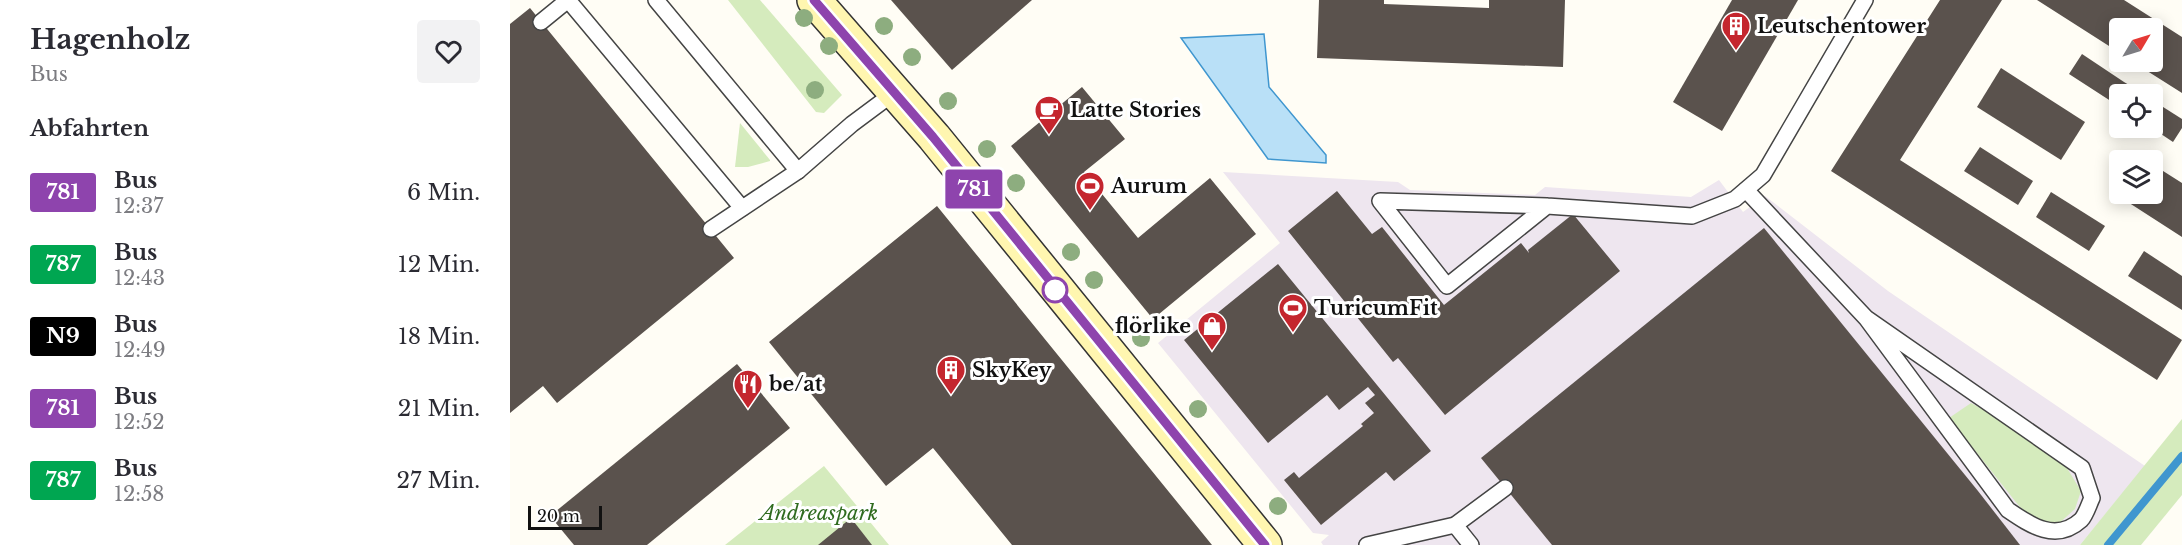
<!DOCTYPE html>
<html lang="de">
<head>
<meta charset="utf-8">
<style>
  :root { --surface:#fff; --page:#f2f2f3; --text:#2b2b33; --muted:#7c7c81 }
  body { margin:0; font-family:"Libre Baskerville",serif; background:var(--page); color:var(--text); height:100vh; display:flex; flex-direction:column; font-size:22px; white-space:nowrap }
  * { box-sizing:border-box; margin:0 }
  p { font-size:20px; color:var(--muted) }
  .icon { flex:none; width:33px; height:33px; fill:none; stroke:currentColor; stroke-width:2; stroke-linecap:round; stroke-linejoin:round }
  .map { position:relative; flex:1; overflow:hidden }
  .side { display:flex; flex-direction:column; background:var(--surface); width:510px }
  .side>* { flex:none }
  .badge { padding:0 12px; border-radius:4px; font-size:21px; line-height:39px }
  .needle { width:39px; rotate:52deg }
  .tools { position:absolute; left:1599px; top:18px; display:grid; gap:12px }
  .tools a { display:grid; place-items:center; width:54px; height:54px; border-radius:6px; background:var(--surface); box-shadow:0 3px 15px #0003; font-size:30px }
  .scale { position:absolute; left:18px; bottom:15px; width:74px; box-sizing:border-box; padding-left:6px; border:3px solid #111; border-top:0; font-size:16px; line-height:21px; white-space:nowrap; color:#111; -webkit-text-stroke:4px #fff; paint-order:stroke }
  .map>.badge { position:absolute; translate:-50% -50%; box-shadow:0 0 0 3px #fff }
  h2 { padding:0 30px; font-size:22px; line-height:54px }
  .round { display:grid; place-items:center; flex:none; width:63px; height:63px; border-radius:6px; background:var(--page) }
  .overview { display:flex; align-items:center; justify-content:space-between; height:102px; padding:0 30px }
  h1 { font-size:28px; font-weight:700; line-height:45px }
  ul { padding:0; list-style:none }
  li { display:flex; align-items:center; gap:18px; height:72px; padding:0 30px }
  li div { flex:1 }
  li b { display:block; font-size:22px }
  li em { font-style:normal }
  li .badge { min-width:66px; font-weight:700; text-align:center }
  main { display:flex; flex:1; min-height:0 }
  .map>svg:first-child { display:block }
  .industrial { fill:#eee6ef }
  .green { fill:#d5ebbd }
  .water { fill:#b9e0f7; stroke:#3f96cf; stroke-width:1.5 }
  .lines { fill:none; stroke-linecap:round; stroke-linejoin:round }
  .stream { stroke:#3f96cf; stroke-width:8 }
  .building { fill:#5a524d }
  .lane-casing { stroke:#444; stroke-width:18 }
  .secondary-casing { stroke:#333; stroke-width:36 }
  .lane { stroke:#fff; stroke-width:15 }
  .secondary { stroke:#fff6b0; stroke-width:33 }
  .tree { fill:#8dad7f }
  .line-casing { stroke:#fff; stroke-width:14 }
  .line { stroke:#8e44ad; stroke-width:9 }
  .stop-dot { fill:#fff; stroke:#8e44ad; stroke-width:3 }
  .labels { text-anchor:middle; stroke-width:6; stroke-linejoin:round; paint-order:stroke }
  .poi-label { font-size:20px; font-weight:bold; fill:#111; stroke:#fff; text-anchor:start }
  .park-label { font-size:20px; font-style:italic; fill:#2f6b1f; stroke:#fff }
</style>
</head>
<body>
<main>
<section class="side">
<div class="overview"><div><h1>Hagenholz</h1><p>Bus</p></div><a class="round"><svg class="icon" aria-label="heart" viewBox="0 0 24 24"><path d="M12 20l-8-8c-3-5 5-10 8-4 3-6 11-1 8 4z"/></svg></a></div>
<h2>Abfahrten</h2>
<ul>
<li><span class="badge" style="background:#8e44ad;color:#fff">781</span><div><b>Bus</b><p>12:37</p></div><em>6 Min.</em></li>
<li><span class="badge" style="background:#00a651;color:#fff">787</span><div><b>Bus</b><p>12:43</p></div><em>12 Min.</em></li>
<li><span class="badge" style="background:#000;color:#fff">N9</span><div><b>Bus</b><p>12:49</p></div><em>18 Min.</em></li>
<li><span class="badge" style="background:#8e44ad;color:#fff">781</span><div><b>Bus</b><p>12:52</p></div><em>21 Min.</em></li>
<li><span class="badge" style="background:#00a651;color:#fff">787</span><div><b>Bus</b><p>12:58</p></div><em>27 Min.</em></li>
</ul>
</section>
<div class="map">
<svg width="1672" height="545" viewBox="0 0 1672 545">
  <rect width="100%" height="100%" fill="#fffdf5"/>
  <polygon class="industrial" points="713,172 888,182 900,190 1025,195 1035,187 1181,197 1209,180 1233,212 1255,196 1378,291 1635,466 1570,545 813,545 811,542 819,535 803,533 648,343 770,243"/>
  <g class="green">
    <polygon points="218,0 250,0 332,95 314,113 306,112"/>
    <polygon points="230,123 260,160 260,161 238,167 225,167"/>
    <polygon points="1461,403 1487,417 1557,468 1571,491 1565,509 1546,526 1529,523 1509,506 1439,418"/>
    <polygon points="1672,419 1672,495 1631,545 1570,545"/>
    <polygon points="314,466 379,545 215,545"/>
  </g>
  <polygon class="water" points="754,34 759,87 816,155 816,163 758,159 671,38"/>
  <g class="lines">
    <polyline class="stream" points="1598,545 1672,456"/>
  </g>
  <g class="building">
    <polygon points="381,0 522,0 442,70"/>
    <polygon points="809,0 874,0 874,4 979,8 979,0 1055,0 1053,67 807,58"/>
    <polygon points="1222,0 1288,0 1212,131 1163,102"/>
    <polygon points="1430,0 1492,0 1390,160 1672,340 1647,380 1321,171"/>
    <polygon points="1527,0 1614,0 1672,37 1672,93 1623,62 1642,62 1642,28 1610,28 1610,53"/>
    <polygon points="20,8 224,258 47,403 33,386 0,413 0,24"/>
    <polygon points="1572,54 1614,82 1634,94 1610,94 1610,107 1559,74"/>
    <polygon points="1491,68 1575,122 1551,160 1467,107"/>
    <polygon points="572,87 615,139 574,172 628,238 700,178 746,234 643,319 501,146"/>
    <polygon points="1642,100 1672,119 1672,128 1663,142 1642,128"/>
    <polygon points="1470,147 1523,181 1508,205 1454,171"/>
    <polygon points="1642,164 1672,183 1672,237 1610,197 1613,194 1642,194"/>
    <polygon points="827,191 862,234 872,227 934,305 1011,243 1019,253 1018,250 1063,214 1110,271 935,415 888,358 883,362 778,231"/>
    <polygon points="1541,192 1595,226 1579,251 1526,217"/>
    <polygon points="427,206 702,545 502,545 423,448 376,486 259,342"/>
    <polygon points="1254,228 1468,491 1510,545 1042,545 971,458"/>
    <polygon points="1634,251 1672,276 1672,310 1618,276"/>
    <polygon points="768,264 921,451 884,481 876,472 811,525 774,480 784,472 789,478 853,426 851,424 864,413 855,403 865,395 858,387 829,410 817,395 758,443 674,340"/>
    <polygon points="227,364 280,428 137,545 64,545 40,516"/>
    <polygon points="341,518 362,545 308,545"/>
  </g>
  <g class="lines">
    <g class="lane-casing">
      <g id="lane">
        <polyline points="58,0 232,208"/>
        <polyline points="146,0 288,171"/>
        <polyline points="31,22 58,0"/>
        <path d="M1236,190L1356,318L1572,468L1582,498C1579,504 1576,515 1571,520C1546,543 1520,525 1498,510L1356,318"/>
        <polyline points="1037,206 937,286 870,201 1037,206 1182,216 1225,199 1253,175 1355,0"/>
        <polyline points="201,229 288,171 342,124 385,92"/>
        <polyline points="945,525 961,545"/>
        <polyline points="857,545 945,525 995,488"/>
      </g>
    </g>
    <g class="secondary-casing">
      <polyline id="secondary" points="304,0 424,137 755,545"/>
    </g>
    <use href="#lane" class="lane"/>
    <use href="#secondary" class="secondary"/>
  </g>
  <g class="tree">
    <circle cx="294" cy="18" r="9"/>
    <circle cx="374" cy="26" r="9"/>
    <circle cx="319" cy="46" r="9"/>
    <circle cx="402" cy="57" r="9"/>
    <circle cx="305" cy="90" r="9"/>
    <circle cx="438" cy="101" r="9"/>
    <circle cx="477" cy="149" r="9"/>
    <circle cx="506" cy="183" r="9"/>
    <circle cx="561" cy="252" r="9"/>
    <circle cx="584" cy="280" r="9"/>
    <circle cx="631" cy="338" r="9"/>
    <circle cx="688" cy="409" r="9"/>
    <circle cx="768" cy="506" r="9"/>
  </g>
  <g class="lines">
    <g class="line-casing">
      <polyline id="line" points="304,0 423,137 755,545"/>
    </g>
    <use href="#line" class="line"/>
  </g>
  <defs>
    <g id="building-pin" transform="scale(1.5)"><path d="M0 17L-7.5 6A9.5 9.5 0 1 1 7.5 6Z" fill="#c4262e" stroke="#fff"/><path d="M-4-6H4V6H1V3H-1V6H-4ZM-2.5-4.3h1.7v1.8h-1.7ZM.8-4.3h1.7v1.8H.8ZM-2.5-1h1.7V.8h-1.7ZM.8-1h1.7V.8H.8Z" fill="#fff"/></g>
    <g id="cafe-pin" transform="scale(1.5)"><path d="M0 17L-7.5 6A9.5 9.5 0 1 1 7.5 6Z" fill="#c4262e" stroke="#fff"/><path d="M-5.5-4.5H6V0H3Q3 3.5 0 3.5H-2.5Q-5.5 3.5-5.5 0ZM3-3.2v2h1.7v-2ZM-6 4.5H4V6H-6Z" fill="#fff"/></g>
    <g id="stadium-pin" transform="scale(1.5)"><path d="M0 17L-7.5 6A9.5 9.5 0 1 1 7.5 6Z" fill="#c4262e" stroke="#fff"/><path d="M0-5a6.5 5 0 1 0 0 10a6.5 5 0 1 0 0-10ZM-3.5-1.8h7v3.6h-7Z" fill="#fff"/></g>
    <g id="shop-pin" transform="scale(1.5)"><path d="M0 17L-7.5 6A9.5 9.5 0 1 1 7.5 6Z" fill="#c4262e" stroke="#fff"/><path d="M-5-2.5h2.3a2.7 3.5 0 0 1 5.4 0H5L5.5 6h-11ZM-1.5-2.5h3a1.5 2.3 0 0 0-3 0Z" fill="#fff"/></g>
    <g id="restaurant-pin" transform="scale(1.5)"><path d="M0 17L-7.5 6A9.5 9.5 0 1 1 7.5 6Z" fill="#c4262e" stroke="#fff"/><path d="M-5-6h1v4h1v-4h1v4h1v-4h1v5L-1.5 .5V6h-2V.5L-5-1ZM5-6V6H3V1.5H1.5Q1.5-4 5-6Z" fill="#fff"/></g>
  </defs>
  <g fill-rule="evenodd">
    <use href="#building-pin" x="1226" y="26"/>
    <use href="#cafe-pin" x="539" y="110"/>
    <use href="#stadium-pin" x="580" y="186"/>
    <use href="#stadium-pin" x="783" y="308"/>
    <use href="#shop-pin" x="702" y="326"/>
    <use href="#building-pin" x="441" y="370"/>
    <use href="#restaurant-pin" x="238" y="384"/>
  </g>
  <circle class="stop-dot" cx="545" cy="290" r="12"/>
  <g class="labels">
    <g class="poi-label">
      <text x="1247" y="33">Leutschentower</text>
      <text x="560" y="117">Latte Stories</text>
      <text x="601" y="193">Aurum</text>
      <text x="804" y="315">TuricumFit</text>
      <text x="681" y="333" text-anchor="end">flörlike</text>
      <text x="462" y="377">SkyKey</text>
      <text x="259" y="391">be/at</text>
    </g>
    <g class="park-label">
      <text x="309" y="520">Andreaspark</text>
    </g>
  </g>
</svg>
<div class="tools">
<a><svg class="needle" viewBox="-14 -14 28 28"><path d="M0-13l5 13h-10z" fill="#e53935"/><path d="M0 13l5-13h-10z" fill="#7c7c81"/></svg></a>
<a><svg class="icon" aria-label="locate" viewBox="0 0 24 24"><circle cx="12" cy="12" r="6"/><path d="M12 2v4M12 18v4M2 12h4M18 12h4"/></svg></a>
<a><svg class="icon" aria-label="layers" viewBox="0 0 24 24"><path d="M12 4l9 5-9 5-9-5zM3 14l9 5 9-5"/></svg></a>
</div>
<div class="scale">20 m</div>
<b class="badge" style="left:464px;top:189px;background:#8e44ad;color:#fff">781</b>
</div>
</main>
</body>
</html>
